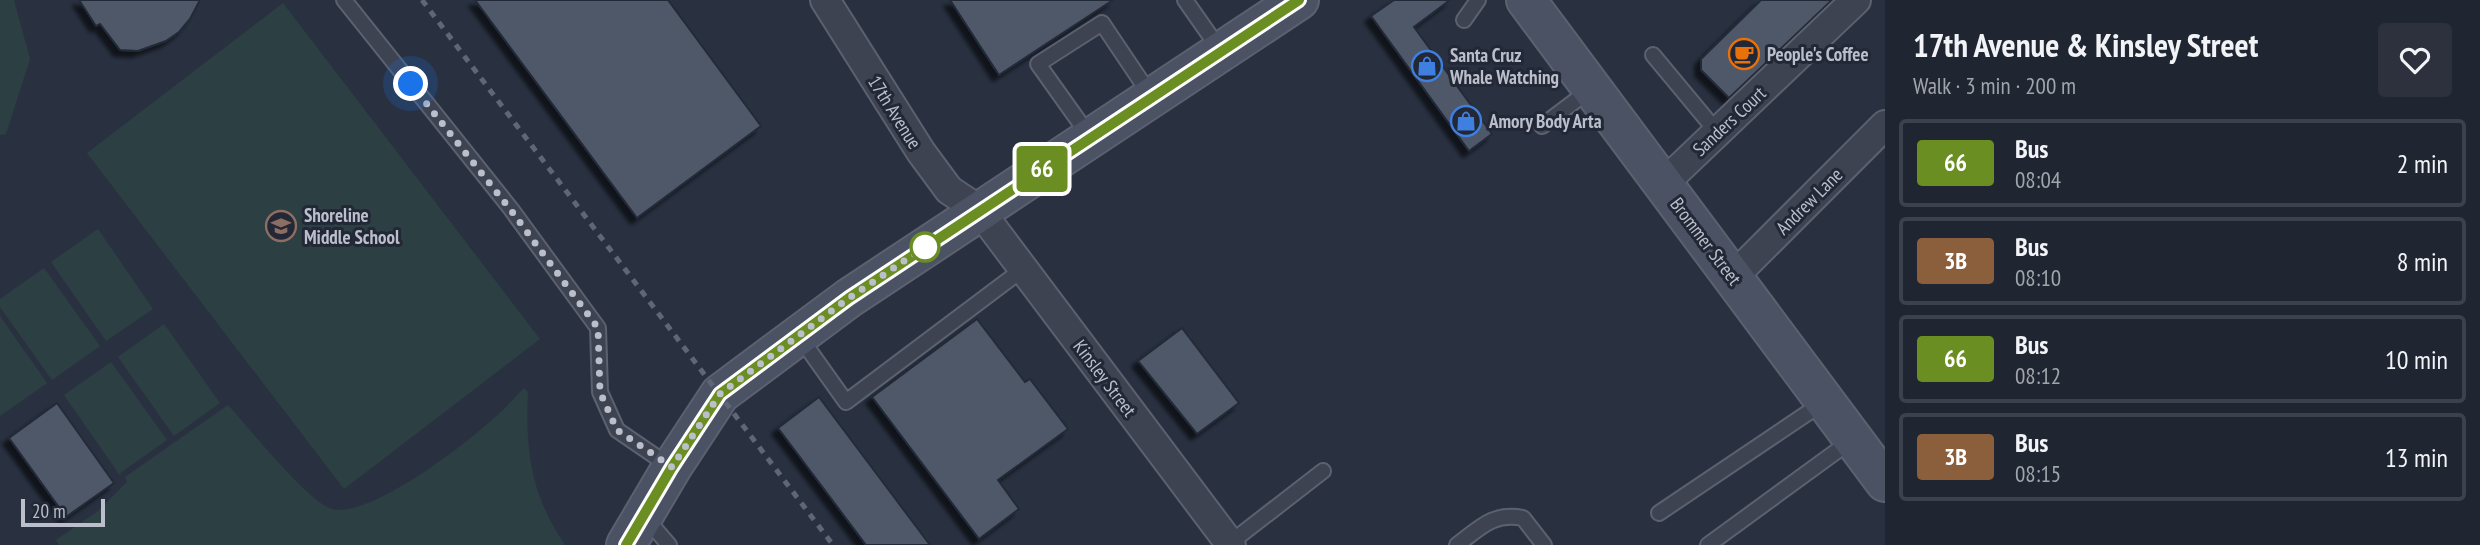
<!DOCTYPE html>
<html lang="en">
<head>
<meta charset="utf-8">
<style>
  :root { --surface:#1f2531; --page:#2c313d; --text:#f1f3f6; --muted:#a1a5ab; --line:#3c424d }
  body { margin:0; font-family:"PT Sans Narrow",sans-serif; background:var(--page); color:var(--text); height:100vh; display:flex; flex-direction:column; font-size:26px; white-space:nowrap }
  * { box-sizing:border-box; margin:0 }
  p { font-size:23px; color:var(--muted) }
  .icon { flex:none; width:38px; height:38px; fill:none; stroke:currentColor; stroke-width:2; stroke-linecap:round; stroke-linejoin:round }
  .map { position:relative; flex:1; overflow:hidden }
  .sheet { display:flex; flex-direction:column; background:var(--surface); width:595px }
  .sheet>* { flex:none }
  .badge { padding:0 14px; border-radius:5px; font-size:24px; line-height:46px }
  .scale { position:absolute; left:21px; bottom:18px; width:84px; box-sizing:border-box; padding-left:7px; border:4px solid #babfcb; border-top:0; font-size:19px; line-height:24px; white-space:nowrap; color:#babfcb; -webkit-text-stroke:5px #222836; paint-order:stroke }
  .you { position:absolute; width:35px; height:35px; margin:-18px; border:5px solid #fff; border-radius:50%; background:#1a73e8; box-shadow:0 0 0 10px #1a73e833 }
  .map>.badge { position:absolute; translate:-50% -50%; box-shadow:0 0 0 4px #fff }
  .round { display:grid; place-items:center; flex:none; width:74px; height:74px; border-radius:7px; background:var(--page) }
  .overview { display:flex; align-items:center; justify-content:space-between; height:119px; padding:0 28px }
  h1 { font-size:33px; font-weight:700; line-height:52px }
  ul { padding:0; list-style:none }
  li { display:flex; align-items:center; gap:21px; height:88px; margin:0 14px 10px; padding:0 14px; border:4px solid var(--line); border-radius:7px }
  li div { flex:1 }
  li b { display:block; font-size:26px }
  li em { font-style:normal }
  li .badge { min-width:77px; font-weight:700; text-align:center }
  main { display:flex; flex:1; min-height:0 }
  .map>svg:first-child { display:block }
  .green { fill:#2c3f43 }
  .building { fill:#4f5869; stroke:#242a38; stroke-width:2; filter:url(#shadow) }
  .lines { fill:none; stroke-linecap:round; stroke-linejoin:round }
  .service-casing { stroke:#5b616e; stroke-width:18 }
  .minor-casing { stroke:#5b616e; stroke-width:32 }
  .secondary-casing { stroke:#5b616e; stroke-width:42 }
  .service { stroke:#3d4351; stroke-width:14 }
  .minor { stroke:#3d4351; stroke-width:28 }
  .secondary { stroke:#4b5263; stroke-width:38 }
  .rail { stroke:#5f6777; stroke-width:5; stroke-dasharray:7 7; stroke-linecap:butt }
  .line-casing { stroke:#fff; stroke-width:16 }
  .line { stroke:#6b8e23; stroke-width:10 }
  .walk { stroke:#babfcb; stroke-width:7; stroke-dasharray:0 12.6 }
  .stop-dot { fill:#fff; stroke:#6b8e23; stroke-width:3.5 }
  .labels { text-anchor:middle; stroke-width:6; stroke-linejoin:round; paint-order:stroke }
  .poi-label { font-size:19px; font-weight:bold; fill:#babfcb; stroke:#222836; text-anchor:start }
  .street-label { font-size:19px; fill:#babfcb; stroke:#222836 }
</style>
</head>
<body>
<main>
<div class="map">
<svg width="1885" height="545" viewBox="0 0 1885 545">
  <defs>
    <filter id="shadow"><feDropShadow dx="-6" dy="6" stdDeviation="2" flood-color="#0009"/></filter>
  </defs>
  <rect width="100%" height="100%" fill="#293141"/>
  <g class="green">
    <polygon points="0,0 14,0 30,59 6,134 0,135"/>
    <polygon points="283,3 540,339 344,489 87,153"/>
    <polygon points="98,229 153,309 106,341 51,262"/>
    <polygon points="44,268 100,346 52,380 0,307 0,299"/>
    <polygon points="0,316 47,383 0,416"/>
    <polygon points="164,324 220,403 174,436 118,357"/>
    <polygon points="111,362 167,440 119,474 64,395"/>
    <path d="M524,388L528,392C525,451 531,495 565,545H59L56,540L98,511L127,482L125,477L228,405C250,429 304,497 329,508C365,523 467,443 494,418C505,409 514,398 524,388Z"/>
  </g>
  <g class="building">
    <polygon points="79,0 200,0 190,19 179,32 166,41 138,51 120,50 100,24 96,26"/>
    <polygon points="475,0 668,0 761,126 637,218"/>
    <polygon points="950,0 1113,0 999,75"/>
    <polygon points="1394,0 1450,0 1414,27 1492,134 1469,151 1371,16"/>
    <polygon points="1761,0 1832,0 1729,98 1701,70 1701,59"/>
    <polygon points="977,319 1025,382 1030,379 1068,429 998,480 1019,509 979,539 872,397"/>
    <polygon points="1182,328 1239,403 1197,434 1138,361"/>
    <polygon points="819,397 930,545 866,545 778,428"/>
    <polygon points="57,403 114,483 66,517 9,438"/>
  </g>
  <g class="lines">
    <g class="service-casing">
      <g id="service">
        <polyline points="344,0 511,209 598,328 600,392 617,430 671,467"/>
        <polyline points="1185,0 1220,50"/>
        <polyline points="1464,20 1478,0"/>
        <polyline points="1653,55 1717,132"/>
        <polyline points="1542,126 1591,89"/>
        <polyline points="1090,137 1038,64 1102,23 1151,96"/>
        <polyline points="799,336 846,402 1023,269"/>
        <polyline points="1659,513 1824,402"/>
        <polyline points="645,517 669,545"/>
        <polyline points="1230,543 1323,471"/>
        <path d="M1457,545C1480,528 1493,512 1523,518L1544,545"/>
        <polyline points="1708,545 1852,440"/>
      </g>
    </g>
    <g class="minor-casing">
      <g id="minor">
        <polyline points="825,0 921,152 949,190 979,210 1231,545"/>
        <polyline points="1663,184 1856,0"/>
        <polyline points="1733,277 1885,125"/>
      </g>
    </g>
    <g class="secondary-casing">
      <g id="secondary">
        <polyline points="1526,0 1885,482"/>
        <polyline points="626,545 672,467 720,394 849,298 1299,0"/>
      </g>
    </g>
    <use href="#service" class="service"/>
    <use href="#minor" class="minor"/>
    <use href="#secondary" class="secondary"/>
    <polyline class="rail" points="422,0 833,545"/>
  </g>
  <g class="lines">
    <g class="line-casing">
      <polyline id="line" points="626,545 672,467 720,394 849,298 1299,0"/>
    </g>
    <use href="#line" class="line"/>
    <polyline class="walk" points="411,84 510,209 598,328 600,392 617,430 672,467 720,394 849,298 925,247"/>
  </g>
  <defs>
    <g id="cafe-ring" transform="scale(1.575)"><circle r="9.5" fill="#222836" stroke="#e8710a" stroke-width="1.5"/><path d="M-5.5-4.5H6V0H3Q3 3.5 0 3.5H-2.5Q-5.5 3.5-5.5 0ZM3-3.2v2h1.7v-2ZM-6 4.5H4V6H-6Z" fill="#e8710a"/></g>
    <g id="shop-ring" transform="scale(1.575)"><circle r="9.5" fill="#222836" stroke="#3f7fe0" stroke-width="1.5"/><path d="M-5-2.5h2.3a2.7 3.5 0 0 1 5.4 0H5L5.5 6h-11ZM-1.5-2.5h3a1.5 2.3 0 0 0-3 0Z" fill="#3f7fe0"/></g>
    <g id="school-ring" transform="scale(1.575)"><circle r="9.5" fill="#222836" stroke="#8d6e63" stroke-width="1.5"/><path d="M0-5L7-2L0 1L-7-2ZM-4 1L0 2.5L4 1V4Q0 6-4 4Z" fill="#8d6e63"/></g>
  </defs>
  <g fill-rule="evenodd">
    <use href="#cafe-ring" x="1744" y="54"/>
    <use href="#shop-ring" x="1427" y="66"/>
    <use href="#shop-ring" x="1466" y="121"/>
    <use href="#school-ring" x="281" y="226"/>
  </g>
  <circle class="stop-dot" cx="925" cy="247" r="14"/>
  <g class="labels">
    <g class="poi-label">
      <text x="1767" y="61">People's Coffee</text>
      <text x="1450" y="62">Santa Cruz<tspan x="1450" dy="22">Whale Watching</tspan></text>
      <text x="1489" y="128">Amory Body Arta</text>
      <text x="304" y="222">Shoreline<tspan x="304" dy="22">Middle School</tspan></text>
    </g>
    <g class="street-label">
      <text transform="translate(895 112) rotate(58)" y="7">17th Avenue</text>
      <text transform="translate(1729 121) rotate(-43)" y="7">Sanders Court</text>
      <text transform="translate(1809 201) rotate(-45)" y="7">Andrew Lane</text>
      <text transform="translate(1706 241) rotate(53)" y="7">Brommer Street</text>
      <text transform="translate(1105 378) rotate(53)" y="7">Kinsley Street</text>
    </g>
  </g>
</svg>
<div class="scale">20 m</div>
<div class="you" style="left:411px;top:84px"></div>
<b class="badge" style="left:1042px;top:169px;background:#6b8e23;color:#fff">66</b>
</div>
<section class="sheet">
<div class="overview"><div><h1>17th Avenue &amp; Kinsley Street</h1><p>Walk · 3 min · 200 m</p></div><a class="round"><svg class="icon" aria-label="heart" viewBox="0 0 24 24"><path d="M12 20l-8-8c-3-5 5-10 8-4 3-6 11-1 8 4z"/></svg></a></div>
<ul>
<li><span class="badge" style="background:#6b8e23;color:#fff">66</span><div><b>Bus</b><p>08:04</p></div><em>2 min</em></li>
<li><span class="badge" style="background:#8b5e3c;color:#fff">3B</span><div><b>Bus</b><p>08:10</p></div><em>8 min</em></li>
<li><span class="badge" style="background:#6b8e23;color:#fff">66</span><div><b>Bus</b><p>08:12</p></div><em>10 min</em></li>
<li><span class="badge" style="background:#8b5e3c;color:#fff">3B</span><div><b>Bus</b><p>08:15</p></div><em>13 min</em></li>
</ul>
</section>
</main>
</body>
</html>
